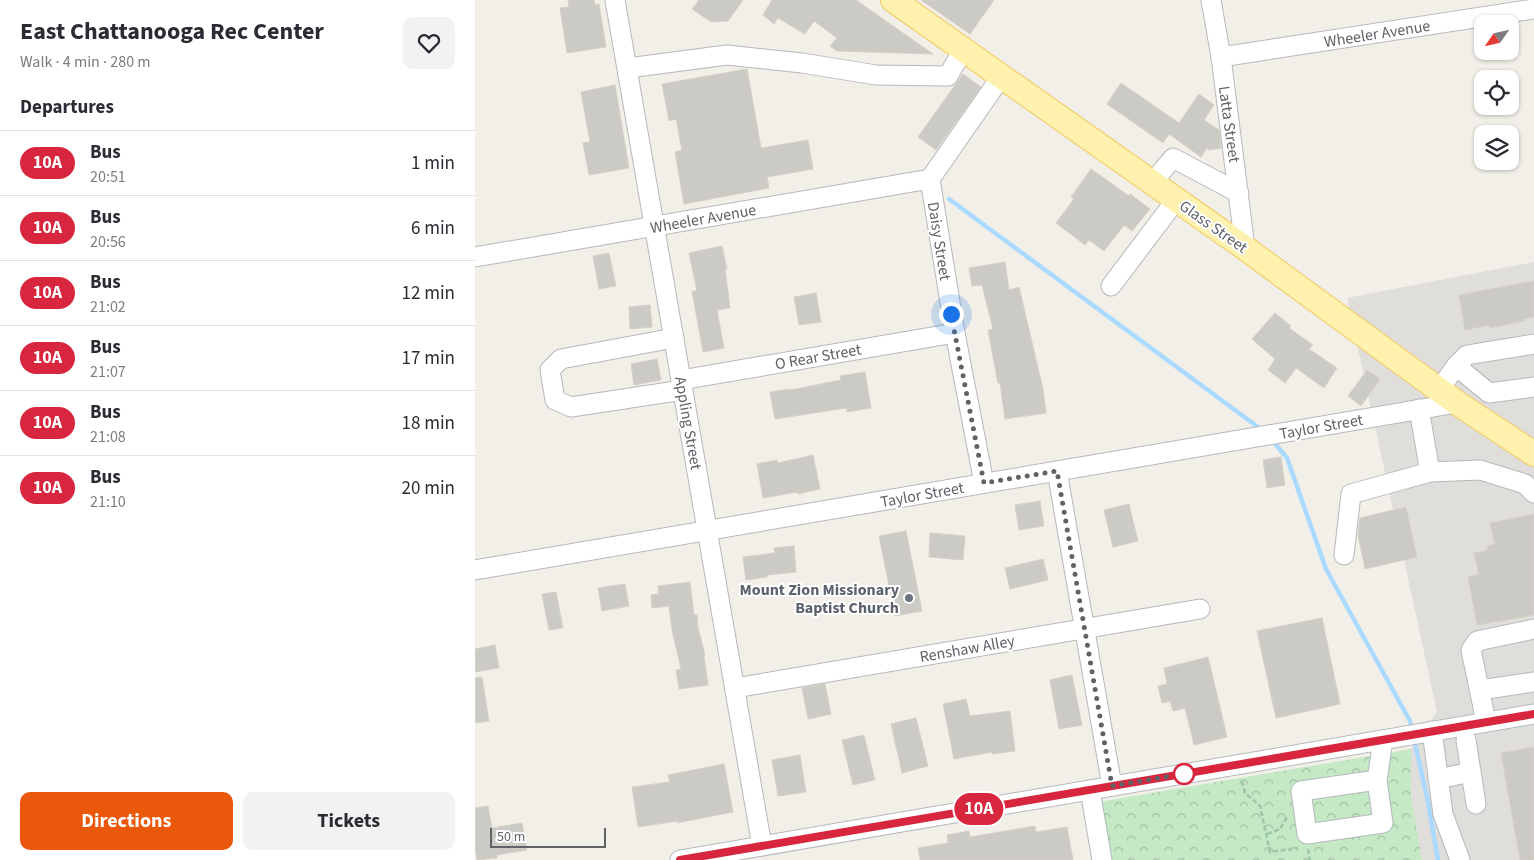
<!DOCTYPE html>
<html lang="en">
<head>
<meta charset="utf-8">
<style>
  :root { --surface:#fff; --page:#f2f2f3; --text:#2b2b33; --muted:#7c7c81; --line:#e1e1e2; --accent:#ea580c }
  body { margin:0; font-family:"Source Sans 3",sans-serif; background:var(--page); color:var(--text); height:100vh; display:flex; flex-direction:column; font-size:19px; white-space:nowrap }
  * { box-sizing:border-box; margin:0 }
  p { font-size:16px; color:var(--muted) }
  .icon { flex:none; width:28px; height:28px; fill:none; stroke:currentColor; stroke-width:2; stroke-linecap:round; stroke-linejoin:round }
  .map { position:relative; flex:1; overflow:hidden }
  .panel { display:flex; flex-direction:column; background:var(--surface); width:475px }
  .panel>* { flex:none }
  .badge { padding:0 10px; border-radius:16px; font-size:18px; line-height:32px }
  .needle { width:32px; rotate:236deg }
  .tools { position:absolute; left:999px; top:15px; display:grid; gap:10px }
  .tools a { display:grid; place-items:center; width:45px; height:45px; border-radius:10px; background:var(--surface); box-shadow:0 1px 4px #0004; font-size:25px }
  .scale { position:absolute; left:15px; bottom:12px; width:116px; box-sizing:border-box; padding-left:5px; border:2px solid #5f6368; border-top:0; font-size:14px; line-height:18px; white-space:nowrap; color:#5f6368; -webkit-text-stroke:4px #fff; paint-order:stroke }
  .you { position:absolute; width:25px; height:25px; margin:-12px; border:4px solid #fff; border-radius:50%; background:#1a73e8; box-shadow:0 0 0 8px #1a73e833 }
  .map>.badge { position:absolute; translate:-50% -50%; box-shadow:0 0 0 2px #fff }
  h2 { padding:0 20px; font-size:19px; line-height:45px }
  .round { display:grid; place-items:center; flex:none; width:52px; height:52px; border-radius:10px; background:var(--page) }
  .summary { display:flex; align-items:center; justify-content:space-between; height:85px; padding:0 20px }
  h1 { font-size:24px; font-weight:700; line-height:38px }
  .cta { display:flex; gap:10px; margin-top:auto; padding:10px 20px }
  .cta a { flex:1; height:58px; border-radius:10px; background:var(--accent); color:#fff; font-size:20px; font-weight:700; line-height:58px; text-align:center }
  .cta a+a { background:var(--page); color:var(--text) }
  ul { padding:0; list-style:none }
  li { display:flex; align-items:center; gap:15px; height:65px; padding:0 20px; border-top:1px solid var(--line) }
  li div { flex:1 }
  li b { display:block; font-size:19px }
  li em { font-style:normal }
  li .badge { min-width:55px; font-weight:700; text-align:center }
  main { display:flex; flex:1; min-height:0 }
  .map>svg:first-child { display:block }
  .industrial { fill:#e0deda }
  .park { fill:url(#park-crowns) }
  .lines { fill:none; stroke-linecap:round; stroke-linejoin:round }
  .stream { stroke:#aadaff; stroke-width:4.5 }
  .building { fill:#cccac5; stroke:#d6d1c6 }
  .minor-casing { stroke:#b5b8bc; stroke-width:21 }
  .major-casing { stroke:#f2c960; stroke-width:26 }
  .path { stroke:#9cc7a9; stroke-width:2.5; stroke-dasharray:5 2.5; stroke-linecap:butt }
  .minor { stroke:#fff; stroke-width:19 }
  .major { stroke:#fff2af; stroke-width:24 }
  .line-casing { stroke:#fff; stroke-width:11 }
  .line { stroke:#d7263d; stroke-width:8 }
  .walk { stroke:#5f6368; stroke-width:5; stroke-dasharray:0 9 }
  .worship-dot { fill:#6b7280; stroke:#fff; stroke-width:2 }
  .stop-dot { fill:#fff; stroke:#d7263d; stroke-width:2.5 }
  .labels { text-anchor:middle; stroke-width:4; stroke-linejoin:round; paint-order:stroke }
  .street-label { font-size:16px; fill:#5f6368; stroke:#fff }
  .worship-label { font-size:16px; font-weight:bold; fill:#5b616d; stroke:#fff; text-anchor:end }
</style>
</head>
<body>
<main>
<section class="panel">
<div class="summary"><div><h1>East Chattanooga Rec Center</h1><p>Walk · 4 min · 280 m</p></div><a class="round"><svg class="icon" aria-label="heart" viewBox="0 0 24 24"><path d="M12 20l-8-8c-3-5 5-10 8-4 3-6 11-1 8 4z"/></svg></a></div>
<h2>Departures</h2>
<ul>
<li><span class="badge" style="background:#d7263d;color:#fff">10A</span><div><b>Bus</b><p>20:51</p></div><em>1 min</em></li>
<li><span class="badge" style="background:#d7263d;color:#fff">10A</span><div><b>Bus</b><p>20:56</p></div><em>6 min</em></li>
<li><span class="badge" style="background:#d7263d;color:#fff">10A</span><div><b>Bus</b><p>21:02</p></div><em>12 min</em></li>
<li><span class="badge" style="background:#d7263d;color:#fff">10A</span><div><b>Bus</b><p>21:07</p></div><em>17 min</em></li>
<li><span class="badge" style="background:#d7263d;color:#fff">10A</span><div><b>Bus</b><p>21:08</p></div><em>18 min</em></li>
<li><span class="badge" style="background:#d7263d;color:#fff">10A</span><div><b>Bus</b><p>21:10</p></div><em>20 min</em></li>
</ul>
<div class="cta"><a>Directions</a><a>Tickets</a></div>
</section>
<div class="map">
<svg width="1059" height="860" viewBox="0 0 1059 860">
  <defs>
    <pattern id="park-crowns" width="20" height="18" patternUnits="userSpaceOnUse" patternTransform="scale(1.25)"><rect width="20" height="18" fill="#c5e8c5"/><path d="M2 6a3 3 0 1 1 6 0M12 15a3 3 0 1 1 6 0" fill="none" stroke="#a3c0a4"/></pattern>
  </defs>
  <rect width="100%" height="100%" fill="#f1efe8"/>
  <polygon class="industrial" points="1059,262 1059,860 947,860 936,794 936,749 962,712 872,298"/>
  <polygon class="park" points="936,749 936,794 947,860 635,860 624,802"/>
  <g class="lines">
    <g class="stream">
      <polyline points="474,199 787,430"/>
      <polyline points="796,439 812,458 851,569 935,721 937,729"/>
      <polyline points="939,739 953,802 963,860"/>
    </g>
  </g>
  <g class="building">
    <polygon points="93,0 119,0 120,5 124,4 131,47 92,53 85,8 94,7"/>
    <polygon points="224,0 268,0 253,21 236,22 217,9"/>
    <polygon points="297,0 381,0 458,54 362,51 355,46 362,38 339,21 330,34 303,18 299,24 288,15"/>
    <polygon points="446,0 519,0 495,34"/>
    <polygon points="272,69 286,148 333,140 338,169 292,177 294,188 209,204 200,152 207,150 201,119 194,121 187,84"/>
    <polygon points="488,74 506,87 461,150 443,137"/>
    <polygon points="646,83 704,123 724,94 739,105 729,120 744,130 746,148 734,150 732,148 726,157 694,134 688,143 632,104"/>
    <polygon points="140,85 154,168 114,175 108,143 115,142 106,92"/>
    <polygon points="616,169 654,196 655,194 675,209 657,231 649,225 629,251 614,240 610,245 581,223 599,199 596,197"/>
    <polygon points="247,246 252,269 250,269 255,308 242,310 249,348 228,352 217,291 222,291 214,253"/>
    <polygon points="134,253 141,286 124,289 118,256"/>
    <polygon points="530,262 534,290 544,287 568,389 571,413 530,419 525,383 523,383 513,330 518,329 507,285 497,286 494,268"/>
    <polygon points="1059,281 1059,317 1049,319 1049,321 1015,328 1014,325 990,330 984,295"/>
    <polygon points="341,293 346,322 324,325 319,297"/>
    <polygon points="175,305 177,327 155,329 154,307"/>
    <polygon points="800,313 816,326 814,328 838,345 834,349 862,368 849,388 821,368 810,383 793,370 800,359 777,339"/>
    <polygon points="182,359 186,380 159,385 156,364"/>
    <polygon points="892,370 905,379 886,406 873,396"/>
    <polygon points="390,372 396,408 372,412 371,408 300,419 295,392 316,389 316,390 366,380 365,376"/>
    <polygon points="338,455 345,489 323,494 322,492 288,498 282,464 302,460 303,463"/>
    <polygon points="806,457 810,485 792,488 788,460"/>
    <polygon points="565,501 569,526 544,530 540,505"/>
    <polygon points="654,504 663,541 638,547 629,510"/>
    <polygon points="931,507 942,557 890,569 883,535 885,518"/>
    <polygon points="1059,514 1059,615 1002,625 993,577 1004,574 999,553 1013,550 1012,546 1020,544 1015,523"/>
    <polygon points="431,531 447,611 420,616 404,536"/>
    <polygon points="455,533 490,536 488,560 454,557"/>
    <polygon points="319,546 321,572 292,575 292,577 271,580 268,557 300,553 299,548"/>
    <polygon points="568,559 573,580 535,589 530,568"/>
    <polygon points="215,582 219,615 222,615 223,628 230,655 229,656 233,685 204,689 201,670 206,669 197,630 194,606 177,608 176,595 184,594 183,586"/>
    <polygon points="150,584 154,606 127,611 123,588"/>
    <polygon points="81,592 88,628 74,630 67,594"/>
    <polygon points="847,618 865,704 801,718 782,631"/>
    <polygon points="20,645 24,668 0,672 0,649"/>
    <polygon points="733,657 752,737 719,745 710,708 698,711 695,701 687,703 683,686 692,684 689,668"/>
    <polygon points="597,675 607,725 584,729 575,680"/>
    <polygon points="7,677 14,721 0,723 0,678"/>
    <polygon points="350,684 356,714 333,719 327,688"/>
    <polygon points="491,699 495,716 535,711 540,751 517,754 517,752 479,759 468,704"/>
    <polygon points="441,718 453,766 427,773 416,724"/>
    <polygon points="389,735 400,780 378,785 367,740"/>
    <polygon points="1059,747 1059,860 1045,860 1026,753"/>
    <polygon points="325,755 331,792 303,796 297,760"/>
    <polygon points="249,764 258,812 202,823 202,821 163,827 157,787 195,782 193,775"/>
    <polygon points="13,806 17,828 47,823 52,850 22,855 22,858 2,860 0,849 0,808"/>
    <polygon points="560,826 561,832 592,827 598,860 445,860 443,848 473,843 472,835 494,831 495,837"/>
  </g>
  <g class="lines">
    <g class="minor-casing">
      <g id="minor">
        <polyline points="140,0 287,846"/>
        <polyline points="736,0 746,57 770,248"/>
        <polyline points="746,57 1059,9"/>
        <polyline points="153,68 252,55 327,63 401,75 473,76 488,50"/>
        <polyline points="677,183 698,158 764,193"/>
        <polyline points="0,257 455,179"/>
        <polyline points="636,286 701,200"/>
        <polyline points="199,338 86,359 75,370 80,400 96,407 208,390"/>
        <polyline points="981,366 1014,393 1059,387"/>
        <polyline points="206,380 480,333"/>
        <polyline points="964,390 981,366 992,355 1059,344"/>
        <polyline points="944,409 955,472 1005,470 1050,484 1059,493"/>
        <polyline points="582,471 637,786"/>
        <polyline points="509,483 480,333 455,179 526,77"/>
        <polyline points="869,555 876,494 955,472"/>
        <polyline points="0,570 982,403"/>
        <polyline points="260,688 725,609"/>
        <polyline points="1005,690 1059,682"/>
        <polyline points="1011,722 996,650 1002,641 1059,629"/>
        <polyline points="957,731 968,814 985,860"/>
        <polyline points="991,740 996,772"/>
        <polyline points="963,779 996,772 1001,804"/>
        <polyline points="902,780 908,823 832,834 826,791 902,780 908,740"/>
        <polyline points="615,790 627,860"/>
        <polyline points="205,860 1059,714"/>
      </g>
    </g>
    <g class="major-casing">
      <polyline id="major" points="418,0 770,248 982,403 1059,454"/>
    </g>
    <g class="path">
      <polyline points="767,781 770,793 785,806 795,852 823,848"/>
      <polyline points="792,834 805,829 812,817"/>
      <polyline points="833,849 835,860"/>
    </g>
    <use href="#minor" class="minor"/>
    <use href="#major" class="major"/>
  </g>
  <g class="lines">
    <g class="line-casing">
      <polyline id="line" points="205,860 1059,714"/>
    </g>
    <use href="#line" class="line"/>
    <polyline class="walk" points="476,314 509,483 582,471 637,786 714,773 709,774"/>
  </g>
  <circle class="worship-dot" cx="434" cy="598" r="5"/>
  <circle class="stop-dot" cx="709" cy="774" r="10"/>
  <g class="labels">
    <g class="street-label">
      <text transform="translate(902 33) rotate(-9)" y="6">Wheeler Avenue</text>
      <text transform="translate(755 124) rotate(82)" y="6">Latta Street</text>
      <text transform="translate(228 218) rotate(-10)" y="6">Wheeler Avenue</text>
      <text transform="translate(739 226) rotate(35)" y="6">Glass Street</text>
      <text transform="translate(465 241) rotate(81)" y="6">Daisy Street</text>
      <text transform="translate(343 356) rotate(-10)" y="6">O Rear Street</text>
      <text transform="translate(214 423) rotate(80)" y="6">Appling Street</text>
      <text transform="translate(846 426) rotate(-10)" y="6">Taylor Street</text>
      <text transform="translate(447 494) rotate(-10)" y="6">Taylor Street</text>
      <text transform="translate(492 648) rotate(-10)" y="6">Renshaw Alley</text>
    </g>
    <g class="worship-label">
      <text x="424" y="595">Mount Zion Missionary<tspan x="424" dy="18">Baptist Church</tspan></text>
    </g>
  </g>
</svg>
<div class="tools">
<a><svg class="needle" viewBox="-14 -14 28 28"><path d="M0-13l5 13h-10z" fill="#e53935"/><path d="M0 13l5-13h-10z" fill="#7c7c81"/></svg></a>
<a><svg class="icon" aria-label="locate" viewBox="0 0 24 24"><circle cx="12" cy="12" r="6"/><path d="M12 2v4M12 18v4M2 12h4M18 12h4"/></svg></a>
<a><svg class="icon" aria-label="layers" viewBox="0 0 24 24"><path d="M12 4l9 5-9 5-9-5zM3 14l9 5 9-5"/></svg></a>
</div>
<div class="scale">50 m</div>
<div class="you" style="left:476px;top:314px"></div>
<b class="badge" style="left:504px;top:809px;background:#d7263d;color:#fff">10A</b>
</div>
</main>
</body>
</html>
